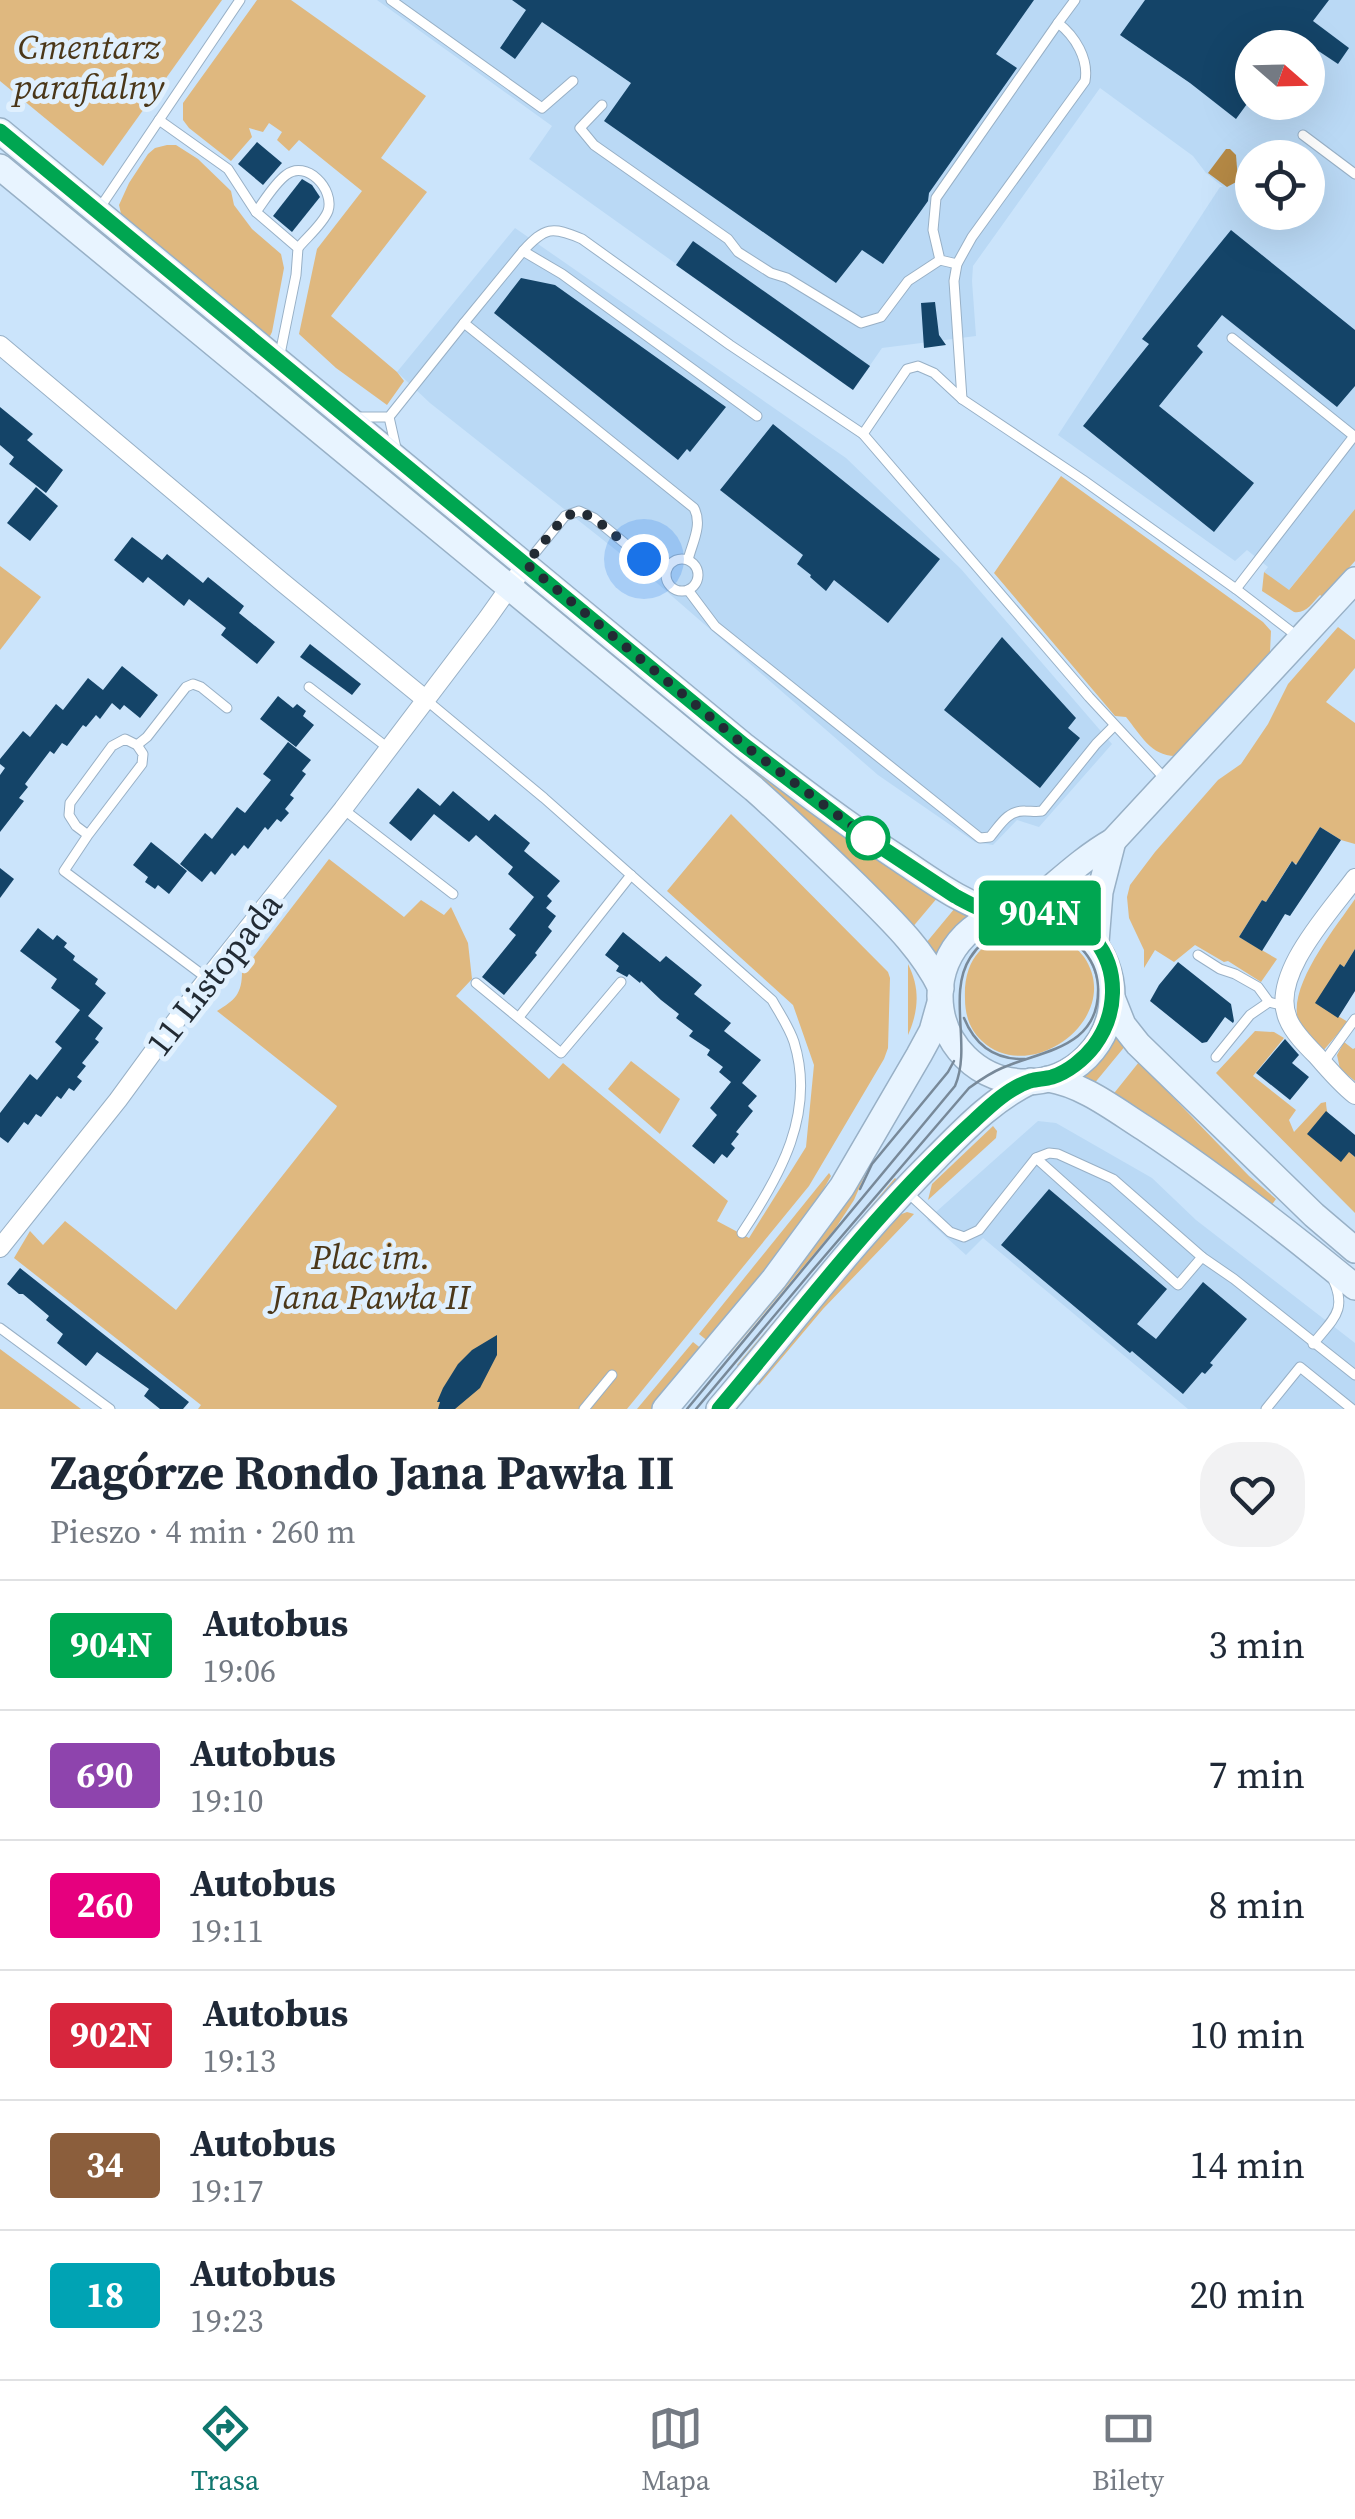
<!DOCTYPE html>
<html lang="pl">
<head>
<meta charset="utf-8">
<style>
  :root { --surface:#fff; --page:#f2f2f3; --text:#1f2937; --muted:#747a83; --line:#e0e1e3; --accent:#0f766e }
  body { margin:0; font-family:"Source Serif 4",serif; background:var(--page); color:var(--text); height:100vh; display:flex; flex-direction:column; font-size:38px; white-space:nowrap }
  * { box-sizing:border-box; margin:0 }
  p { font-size:32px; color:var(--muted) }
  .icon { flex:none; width:55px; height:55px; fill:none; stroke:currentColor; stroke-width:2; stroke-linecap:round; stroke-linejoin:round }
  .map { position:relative; height:1409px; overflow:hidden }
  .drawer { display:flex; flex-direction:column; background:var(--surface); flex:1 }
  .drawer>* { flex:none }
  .badge { padding:0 20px; border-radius:8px; font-size:35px; line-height:65px }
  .needle { width:65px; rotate:110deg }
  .fabs { position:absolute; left:1235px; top:30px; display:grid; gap:20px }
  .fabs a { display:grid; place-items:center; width:90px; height:90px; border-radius:50%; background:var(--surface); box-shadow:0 10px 40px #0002; font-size:50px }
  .you { position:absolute; width:50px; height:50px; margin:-25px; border:8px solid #fff; border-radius:50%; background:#1a73e8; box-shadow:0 0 0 15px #1a73e833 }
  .map>.badge { position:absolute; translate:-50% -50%; box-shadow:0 0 0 5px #fff }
  .round { display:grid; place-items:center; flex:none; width:105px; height:105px; border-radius:40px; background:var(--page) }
  .summary { display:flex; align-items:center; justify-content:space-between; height:170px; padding:0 50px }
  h1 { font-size:48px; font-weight:700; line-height:75px }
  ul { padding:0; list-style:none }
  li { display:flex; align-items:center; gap:30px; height:130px; padding:0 50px; border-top:2px solid var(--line) }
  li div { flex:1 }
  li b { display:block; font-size:38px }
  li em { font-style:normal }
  li .badge { min-width:110px; font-weight:700; text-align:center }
  .tab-bar { display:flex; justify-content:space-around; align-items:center; height:140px; border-top:2px solid var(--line); background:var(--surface); font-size:28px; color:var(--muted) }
  .tab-bar a { display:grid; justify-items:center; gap:5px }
  .tab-bar .active { color:var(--accent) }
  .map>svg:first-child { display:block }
  .built { fill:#bad9f5; fill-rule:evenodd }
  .green { fill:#dfb87f }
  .water { fill:#b58945 }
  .building { fill:#144468 }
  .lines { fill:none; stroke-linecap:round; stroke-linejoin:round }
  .lane-casing { stroke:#98b0c6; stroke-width:11 }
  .street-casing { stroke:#98b0c6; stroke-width:20 }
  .secondary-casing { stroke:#98b0c6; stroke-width:28 }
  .lane { stroke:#fff; stroke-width:9 }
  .street { stroke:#fff; stroke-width:18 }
  .secondary { stroke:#e8f4ff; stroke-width:25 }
  .tram { stroke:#788999; stroke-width:2.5 }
  .line-casing { stroke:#fff; stroke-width:22 }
  .line { stroke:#00a651; stroke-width:15 }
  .walk { stroke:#222b34; stroke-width:10; stroke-dasharray:0 18 }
  .stop-dot { fill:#fff; stroke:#00a651; stroke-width:5 }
  .labels { text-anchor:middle; stroke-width:10; stroke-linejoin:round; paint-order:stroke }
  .park-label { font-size:35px; font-style:italic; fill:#4b3719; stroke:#e0f0fe }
  .street-label { font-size:35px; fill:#222b34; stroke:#e0f0fe }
</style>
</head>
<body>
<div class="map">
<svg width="1355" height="1409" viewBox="0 0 1355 1409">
  <rect width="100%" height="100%" fill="#cbe4fb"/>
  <g class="built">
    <path d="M377,0H1355V509L1288,591L1264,572L1268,567L1247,550L1235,561L1058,435L1220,187H1223L1206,173L1193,156L1100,88L973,266L972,281L976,336L882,348L853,390L529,159L552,126ZM1252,48H1308V102H1252ZM1252,158H1308V212H1252Z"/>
    <polygon points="515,228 846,458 961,569 1112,744 1039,827 1017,820 993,845 975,842 878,775 650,577 430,403 397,372"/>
    <polygon points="1038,1121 1056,1123 1152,1178 1196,1220 1355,1343 1355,1409 1188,1409 983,1238 966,1255 927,1220"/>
  </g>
  <g class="green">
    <polygon points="0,0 222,0 103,166 0,81"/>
    <polygon points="257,0 291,0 426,96 381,158 427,192 331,316 397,372 404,381 387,405 336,368 299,334 317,249 362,191 299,140 289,151 277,140 282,132 269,123 263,132 249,128 252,137 231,161 189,128 183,120 183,103"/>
    <polygon points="167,145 176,145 198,159 231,191 234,205 252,229 281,254 284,268 272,332 269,338 123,222 119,205 129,183 148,154 155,148"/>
    <path d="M1061,476L1263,622L1271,631L1270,652L1175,756C1151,756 1140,734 1126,717L1115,716L994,573Z"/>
    <path d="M1355,509V561L1323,597L1320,595C1312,603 1306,614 1294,612L1262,591L1264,572L1289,590Z"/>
    <polygon points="0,566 41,597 0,650"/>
    <polygon points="551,603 649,684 938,897 911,929 547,608"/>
    <polygon points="1338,627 1355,640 1355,668 1326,702 1355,723 1355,844 1341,840 1320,827 1297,864 1291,862 1266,902 1262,900 1239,937 1277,959 1261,982 1228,961 1224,962 1195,945 1174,962 1155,950 1144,968 1144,950 1129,918 1127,897 1130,885 1155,852 1218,780 1241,764 1268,724 1288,684"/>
    <path d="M731,814L888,972L890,978L888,1048L884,1059L809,1186L627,1409H198L201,1405L14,1258L30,1231L43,1245L65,1221L176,1310L336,1108L337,1106L217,1011C235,1000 242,994 242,972L329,859L404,917L421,900L444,915L451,907L468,943L472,979L456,996L549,1079L563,1063L728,1201L717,1221L749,1238L806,1147L814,1065L793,1005L667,891Z"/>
    <path d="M1355,899V949L1344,967L1340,965L1316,1003L1348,1022L1322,1052C1316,1043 1301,1031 1298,1020C1288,985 1336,927 1355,899Z"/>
    <polygon points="955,908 973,916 972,918 953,935 939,959 926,943"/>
    <path d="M1038,931C1057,934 1072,941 1084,957C1125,1017 1031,1087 982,1041C970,1030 965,1015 965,999C963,951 993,931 1038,931Z"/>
    <path d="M908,964C920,988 919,1010 908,1035Z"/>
    <polygon points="1114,1031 1126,1045 1093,1085 1077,1077 1106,1047"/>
    <path d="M1255,1031L1274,1032L1284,1038L1253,1076L1296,1110L1289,1120L1294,1132L1321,1103L1326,1102C1326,1120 1342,1146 1355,1157V1213L1216,1073Z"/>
    <polygon points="1344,1042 1353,1049 1355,1048 1355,1081 1340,1069 1337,1055"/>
    <polygon points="631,1061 680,1099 660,1134 608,1089"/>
    <polygon points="1139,1062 1249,1176 1276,1199 1271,1206 1111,1097"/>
    <polygon points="993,1126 997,1131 996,1138 928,1200 932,1184"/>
    <polygon points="872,1159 854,1200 835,1229 728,1356 723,1352"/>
    <polygon points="829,1173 831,1176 808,1217 709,1342 699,1334"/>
    <polygon points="895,1178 898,1181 741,1369 737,1365"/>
    <polygon points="907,1212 914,1214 823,1309 759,1385 753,1379 820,1298 899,1215"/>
    <polygon points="693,1342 703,1350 653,1409 637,1409"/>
    <polygon points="0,1349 81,1409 0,1409"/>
  </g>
  <polygon class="water" points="1226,149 1230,149 1236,155 1238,181 1227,187 1208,173"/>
  <g class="building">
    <polygon points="512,0 1034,0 996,54 1017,68 929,193 928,201 883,264 862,250 836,283 604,121 631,83 542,22 515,59 500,48 526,10"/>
    <polygon points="1145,0 1329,0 1313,21 1349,48 1338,64 1299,38 1291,48 1252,48 1252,97 1236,119 1190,83 1120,35"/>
    <polygon points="257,142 282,163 263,185 238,164"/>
    <polygon points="302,179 312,185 320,197 292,232 273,216"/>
    <polygon points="1231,230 1355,330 1355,386 1337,407 1222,315 1197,346 1203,352 1159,406 1254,483 1214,532 1083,426 1149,344 1142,339"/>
    <polygon points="693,241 870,366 853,390 676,265"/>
    <polygon points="521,278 555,285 726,407 690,452 687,449 678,460 494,313"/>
    <polygon points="935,302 939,335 946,345 924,348 921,303"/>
    <polygon points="0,407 33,434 27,440 63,470 46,493 9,464 14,457 0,445"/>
    <polygon points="773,424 940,559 888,623 834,580 826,591 810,577 811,575 797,564 803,555 720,490"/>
    <polygon points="36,487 58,506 30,541 7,523"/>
    <polygon points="132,537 162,560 167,554 203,583 208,577 244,606 239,613 275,642 257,664 221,635 226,628 189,599 184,606 148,577 143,583 114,560"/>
    <polygon points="1002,637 1076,718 1068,728 1080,738 1040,788 944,710"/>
    <polygon points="310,644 361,684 352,695 300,657"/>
    <polygon points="122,666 158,695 140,718 124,705 120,710 112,703 100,719 96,715 86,727 83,725 67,746 62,743 54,754 50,751 25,784 28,787 19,798 24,801 0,832 0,775 5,768 0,764 0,759 23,731 30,737 56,704 63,710 88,678 103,690"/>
    <polygon points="278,696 293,708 297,704 306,711 303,716 314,725 296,747 260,719"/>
    <polygon points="288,742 311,760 302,771 306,774 290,795 294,798 285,809 289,813 281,822 277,819 268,830 265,827 248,849 244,845 235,856 232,853 215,875 211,871 202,882 180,864 205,833 212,839 237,807 245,813 271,780 263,774"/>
    <polygon points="418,788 440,806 453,791 489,821 495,814 530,843 524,851 560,881 547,896 552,901 546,908 556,916 548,927 552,931 535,953 537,955 504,995 482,977 516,935 509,929 534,897 508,874 513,867 476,835 469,842 434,814 411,841 389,823"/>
    <polygon points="1320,827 1341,840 1290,916 1285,914 1262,951 1239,937 1262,900 1266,902 1292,861 1296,865"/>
    <polygon points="151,842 187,871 169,894 158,885 155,889 145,882 148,877 133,865"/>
    <polygon points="0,868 14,879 0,898"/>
    <polygon points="38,928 53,940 57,935 67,943 64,947 75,956 73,960 98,979 95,984 106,993 88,1016 103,1028 95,1039 99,1042 82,1063 86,1066 77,1077 82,1081 74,1091 69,1088 61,1099 57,1096 41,1117 36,1114 28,1125 24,1122 8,1143 0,1137 0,1113 30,1074 37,1080 62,1048 55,1042 80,1010 51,988 57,979 20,951"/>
    <polygon points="623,932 660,962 666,956 702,985 694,994 731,1023 724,1031 761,1060 742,1083 757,1096 748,1106 753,1111 736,1132 739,1134 731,1144 735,1148 727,1158 722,1154 714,1164 692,1146 717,1115 710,1108 731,1082 719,1072 723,1067 707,1055 710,1050 689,1036 693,1031 676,1018 679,1014 661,1000 641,981 640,983 629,974 627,977 616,971 619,966 605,955"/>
    <polygon points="1355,949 1355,991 1338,1018 1315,1003 1340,964 1344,967"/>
    <polygon points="1178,962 1231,1004 1234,1021 1233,1023 1225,1017 1207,1042 1202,1043 1150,1001 1159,985"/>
    <polygon points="1285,1039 1299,1055 1292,1063 1309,1077 1290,1100 1256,1073"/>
    <polygon points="1326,1111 1355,1135 1355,1157 1349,1152 1341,1162 1307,1134"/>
    <polygon points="1049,1189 1167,1289 1137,1324 1156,1339 1203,1282 1247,1319 1210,1363 1213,1365 1205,1374 1202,1372 1183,1394 1132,1351 1130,1353 1001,1245"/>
    <polygon points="20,1268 189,1402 183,1409 160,1409 144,1396 149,1389 97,1352 86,1366 57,1343 63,1334 46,1320 49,1316 23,1294 19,1294 7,1284"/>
    <polygon points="497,1335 497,1355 480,1388 455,1409 438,1409 440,1402 437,1402 443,1388 458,1364 472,1350"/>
  </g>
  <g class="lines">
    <g class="lane-casing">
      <g id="lane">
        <polyline points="391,0 542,108 573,81"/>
        <polyline points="602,105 580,128 594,145 728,239 738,252 771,273 787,278 861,323 881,317 908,281 940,260"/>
        <polyline points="159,120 228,169 256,212 298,248 296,275 279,359"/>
        <polyline points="1303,135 1355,174"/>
        <polyline points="99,209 240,0"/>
        <path d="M256,212C265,200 274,184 286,175C306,159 335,189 328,211C323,224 307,237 298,248"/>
        <path d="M523,251C545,227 552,226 582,239L730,345L863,434L1089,697L1167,781"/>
        <polyline points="957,264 940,260 933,230 936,198 1058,23"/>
        <polyline points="1232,338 1354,436 1236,589"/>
        <path d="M962,399L954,281L957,264L972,237L1085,81C1089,59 1075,36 1058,23L1075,0"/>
        <polyline points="357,417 389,417 464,323"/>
        <polyline points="389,417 396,448"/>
        <polyline points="863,434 907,369 918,366 934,373 962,399 1083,480 1236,589 1297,636"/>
        <circle cx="682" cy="575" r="16"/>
        <path d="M688,560C692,543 703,525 694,508L464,323L523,251L562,274L757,416"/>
        <polyline points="526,564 565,516 579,511 594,518 644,559 667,569"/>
        <path d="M688,590L715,626L980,838L990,837C1000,825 1008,810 1025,811C1031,811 1036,812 1042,811L1096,744L1114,726"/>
        <polyline points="309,687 388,748"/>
        <path d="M425,699L544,798L772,1000C780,1014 789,1027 794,1042C816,1113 780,1176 742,1233"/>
        <polyline points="137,745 147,737 186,687 193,684 201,687 227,708"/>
        <polyline points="343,809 453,894"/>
        <polyline points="88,835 76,826 69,815 70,803 112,746 125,739 137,745 143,754 142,764 88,835 64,871 208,979"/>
        <polyline points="1198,955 1220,969 1235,974 1258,987 1269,1002"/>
        <polyline points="476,983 561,1053 621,982"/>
        <polyline points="519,1017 631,875"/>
        <polyline points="1216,1057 1250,1015 1269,1002 1285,1006"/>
        <polyline points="1323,1063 1355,1019"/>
        <polyline points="1036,1158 1049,1153 1058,1154 1113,1179 1202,1257"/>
        <polyline points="907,1192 950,1232 964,1237 979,1230 1036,1158 1178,1285 1202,1257 1234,1279 1355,1375"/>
        <polyline points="0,1328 110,1409"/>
        <path d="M1313,1344C1334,1318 1348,1310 1332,1277"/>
        <polyline points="584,1409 612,1375"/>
        <polyline points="1266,1409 1300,1367 1352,1409"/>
      </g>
    </g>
    <g class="street-casing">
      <g id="street">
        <polyline points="0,345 282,582 425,699"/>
        <path d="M1355,878C1330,912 1269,976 1288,1019C1293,1032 1307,1046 1317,1056C1329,1070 1341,1084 1355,1095"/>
        <polyline points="0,1248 118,1100 197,992 343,809 487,619 526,564"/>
      </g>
    </g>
    <g class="secondary-casing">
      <g id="secondary">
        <path d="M0,131L743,745C795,785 846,824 901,860C934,882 964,905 1003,915"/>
        <path d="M0,167L754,789C789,820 823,853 857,886C889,918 921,947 941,988"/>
        <circle cx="1026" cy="996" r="86"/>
        <path d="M1020,913C1052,889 1078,861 1113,841L1355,580"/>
        <polyline points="1096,942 1100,892 1113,841"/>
        <polyline points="1113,1000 1123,1025 1138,1044 1314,1215 1355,1250"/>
        <path d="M1048,1079C1084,1085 1114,1109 1144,1128C1218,1177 1287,1231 1355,1287"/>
        <polyline points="665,1409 774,1279 842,1187 919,1055 932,1031 939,1006"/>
        <path d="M719,1409C791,1325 857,1236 936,1158C965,1129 993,1099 1031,1081"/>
      </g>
    </g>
    <use href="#lane" class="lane"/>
    <use href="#street" class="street"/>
    <use href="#secondary" class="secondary"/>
    <g class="tram">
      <path d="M964,1018C975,1045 995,1060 1025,1059"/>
      <polyline points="860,1189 872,1164 948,1072 954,1061"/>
      <path d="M687,1409L955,1086C972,1047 947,994 970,958C1001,907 1094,923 1098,986C1101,1048 1043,1050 1002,1068C990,1073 980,1080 969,1088L811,1272L696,1409"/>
    </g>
  </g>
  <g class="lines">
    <g class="line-casing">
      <path id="line" d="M0,131L744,745L858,832L955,896C970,904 987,914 1004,914C1041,916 1066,907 1095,940C1120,971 1117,1015 1094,1046C1084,1059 1068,1072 1052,1077C1045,1079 1037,1079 1030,1081C1009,1088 991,1105 975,1120C879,1207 802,1311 719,1409"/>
    </g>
    <use href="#line" class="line"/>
    <polyline class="walk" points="644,559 594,518 580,512 565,516 526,564 744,745 868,838"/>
  </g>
  <circle class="stop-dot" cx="868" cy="838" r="20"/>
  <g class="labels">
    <g class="park-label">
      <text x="89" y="59">Cmentarz<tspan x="89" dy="40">parafialny</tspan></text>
      <text x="371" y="1269">Plac im.<tspan x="371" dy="40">Jana Pawła II</tspan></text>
    </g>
    <g class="street-label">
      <text transform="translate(214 974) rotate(-52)" y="12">11 Listopada</text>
    </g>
  </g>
</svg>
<div class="fabs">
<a><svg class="needle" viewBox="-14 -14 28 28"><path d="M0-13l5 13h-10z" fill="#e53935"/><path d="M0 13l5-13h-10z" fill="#747a83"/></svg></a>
<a><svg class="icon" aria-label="locate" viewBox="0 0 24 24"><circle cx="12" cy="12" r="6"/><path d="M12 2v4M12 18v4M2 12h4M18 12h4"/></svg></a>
</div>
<div class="you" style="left:644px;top:559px"></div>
<b class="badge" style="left:1040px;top:913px;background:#00a651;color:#fff">904N</b>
</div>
<section class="drawer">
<div class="summary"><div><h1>Zagórze Rondo Jana Pawła II</h1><p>Pieszo · 4 min · 260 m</p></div><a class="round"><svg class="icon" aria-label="heart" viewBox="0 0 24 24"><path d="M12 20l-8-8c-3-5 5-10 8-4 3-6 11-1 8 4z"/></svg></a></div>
<ul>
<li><span class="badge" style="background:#00a651;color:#fff">904N</span><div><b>Autobus</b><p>19:06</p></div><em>3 min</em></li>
<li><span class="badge" style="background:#8e44ad;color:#fff">690</span><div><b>Autobus</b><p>19:10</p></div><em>7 min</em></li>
<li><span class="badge" style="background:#e6007e;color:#fff">260</span><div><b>Autobus</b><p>19:11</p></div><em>8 min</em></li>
<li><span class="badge" style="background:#d7263d;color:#fff">902N</span><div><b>Autobus</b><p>19:13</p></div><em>10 min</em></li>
<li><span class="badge" style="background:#8b5e3c;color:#fff">34</span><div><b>Autobus</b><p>19:17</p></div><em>14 min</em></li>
<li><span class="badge" style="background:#00a3b4;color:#fff">18</span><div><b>Autobus</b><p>19:23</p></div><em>20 min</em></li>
</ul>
</section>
<nav class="tab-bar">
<a class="active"><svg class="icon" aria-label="directions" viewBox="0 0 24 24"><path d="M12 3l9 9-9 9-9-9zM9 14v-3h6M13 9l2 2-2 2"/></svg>Trasa</a>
<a><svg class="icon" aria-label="map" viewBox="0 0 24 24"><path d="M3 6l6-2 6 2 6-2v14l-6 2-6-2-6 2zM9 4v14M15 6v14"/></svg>Mapa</a>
<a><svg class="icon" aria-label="tickets" viewBox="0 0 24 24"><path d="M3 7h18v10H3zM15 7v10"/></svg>Bilety</a>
</nav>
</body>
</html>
